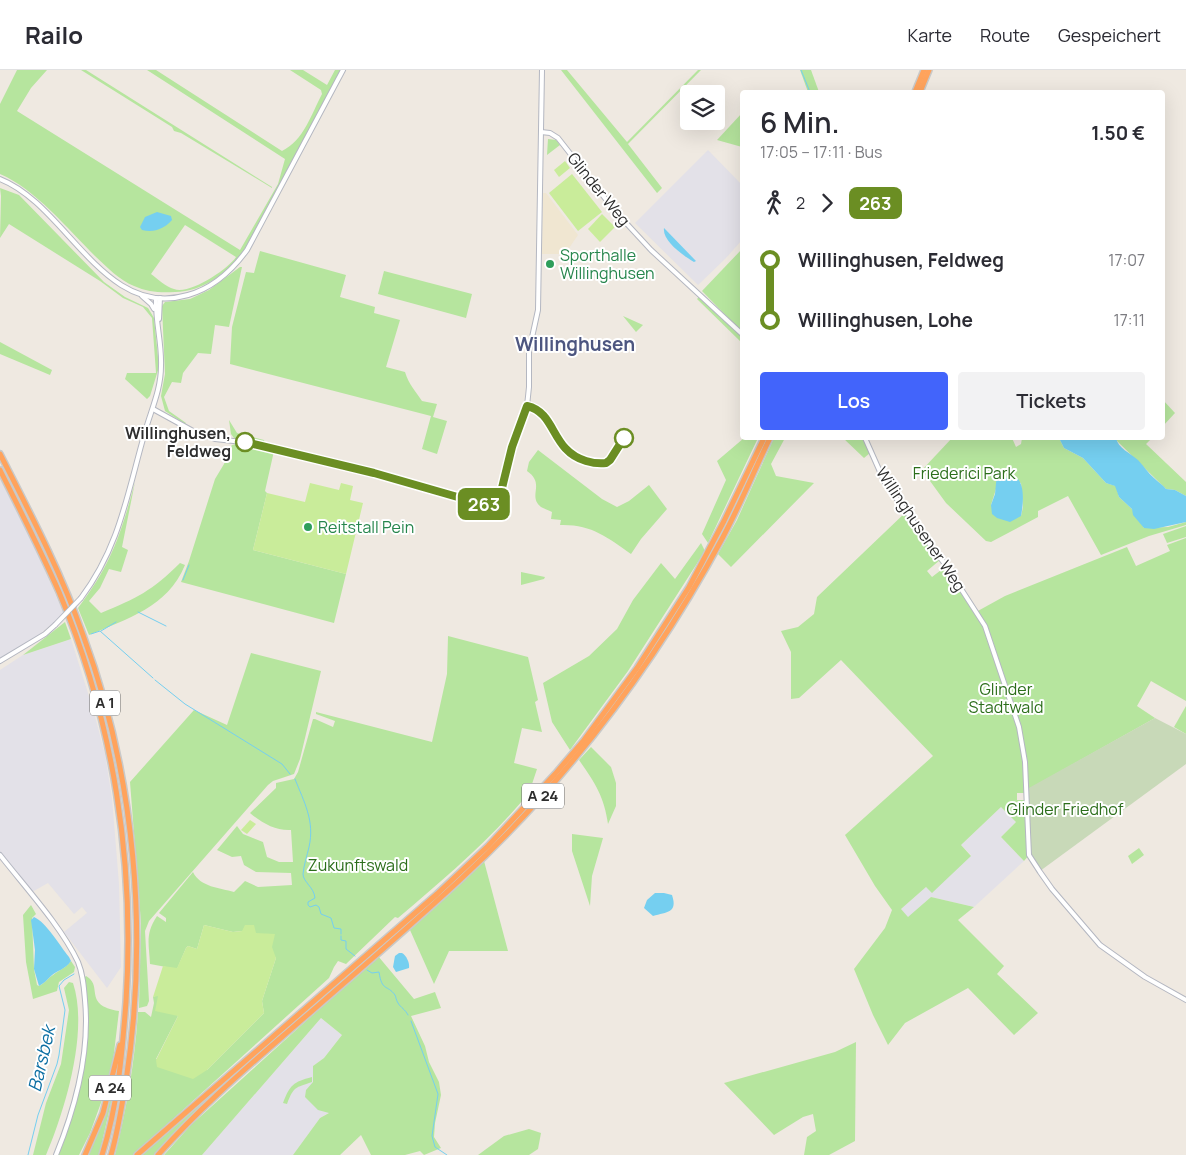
<!DOCTYPE html>
<html lang="de">
<head>
<meta charset="utf-8">
<style>
  :root { --surface:#fff; --page:#f2f2f3; --text:#2b2b33; --muted:#7c7c81; --line:#e1e1e2; --accent:#4264fb }
  body { margin:0; font-family:Manrope,sans-serif; background:var(--page); color:var(--text); height:100vh; display:flex; flex-direction:column; font-size:19px; white-space:nowrap }
  * { box-sizing:border-box; margin:0 }
  p { font-size:16px; color:var(--muted) }
  .icon { flex:none; width:28px; height:28px; fill:none; stroke:currentColor; stroke-width:2; stroke-linecap:round; stroke-linejoin:round }
  .map { position:relative; flex:1; overflow:hidden }
  .panel { position:absolute; left:740px; top:20px; width:425px; height:350px; display:flex; flex-direction:column; background:var(--surface); border-radius:5px; box-shadow:0 5px 20px #0002 }
  .panel>* { flex:none }
  .badge { padding:0 10px; border-radius:8px; font-size:18px; line-height:32px }
  .tools { position:absolute; left:680px; top:15px; display:grid; gap:10px }
  .tools a { display:grid; place-items:center; width:45px; height:45px; border-radius:5px; background:var(--surface); box-shadow:0 5px 20px #0002; font-size:25px }
  .map>.badge { position:absolute; translate:-50% -50%; box-shadow:0 0 0 2px #fff }
  .legs { display:flex; align-items:center; gap:8px; height:55px; padding:0 20px; font-size:16px }
  .legs p { margin-inline-start:auto }
  .summary { display:flex; align-items:center; justify-content:space-between; height:85px; padding:0 20px }
  h1 { font-size:28px; font-weight:600; line-height:38px }
  .button { display:flex; gap:10px; margin-top:auto; padding:10px 20px }
  .button a { flex:1; height:58px; border-radius:5px; background:var(--accent); color:#fff; font-size:20px; font-weight:600; line-height:58px; text-align:center }
  .button a+a { background:var(--page); color:var(--text) }
  ul { padding:0 20px; list-style:none }
  li { display:flex; align-items:center; gap:18px; height:60px; font-size:19px }
  li i { display:grid; place-items:center; width:8px; height:100%; margin:0 6px; background:currentColor }
  li i::after { content:''; width:12px; height:12px; margin:-6px; border:4px solid; border-radius:50%; background:var(--surface) }
  li p { margin-inline-start:auto }
  li:first-child i { background:linear-gradient(#0000 50%,currentColor 0) }
  li:last-child i { background:linear-gradient(currentColor 50%,#0000 0) }
  header { display:flex; align-items:center; gap:30px; box-sizing:border-box; height:70px; padding:0 25px; background:var(--surface); border-bottom:1px solid var(--line) }
  header strong { font-size:24px }
  nav { display:flex; gap:28px; margin-inline-start:auto; font-size:18px }
  .map>svg:first-child { display:block }
  .industrial { fill:#e3e1e8 }
  .education { fill:#f0e6d1 }
  .green { fill:#b6e59e; fill-rule:evenodd }
  .cemetery { fill:#c8d9b8 }
  .pitch { fill:#c9ec9a }
  .water { fill:#75cff0 }
  .lines { fill:none; stroke-linecap:round; stroke-linejoin:round }
  .stream { stroke:#75cff0; stroke-width:1 }
  .secondary-casing { stroke:#b4b7c1; stroke-width:6 }
  .highway-casing { stroke:#c9c9c9; stroke-width:8 }
  .secondary { stroke:#fff; stroke-width:4 }
  .highway { stroke:#ffa35c; stroke-width:5 }
  .secondary-bridge-casing { stroke:#b4b7c1; stroke-width:6; stroke-linecap:butt }
  .secondary-bridge { stroke:#fff; stroke-width:4 }
  .line-1-casing { stroke:#fff; stroke-width:11 }
  .line-1 { stroke:#6b8e23; stroke-width:8 }
  .leisure-dot { fill:#2e9e5b; stroke:#fff; stroke-width:2 }
  .stop-1-dot { fill:#fff; stroke:#6b8e23; stroke-width:2.5 }
  .labels { text-anchor:middle; stroke-width:4; stroke-linejoin:round; paint-order:stroke }
  .shield { fill:#fff; stroke:#6d6d6d; stroke-width:1 }
  .shield-label { font-size:15px; font-weight:bold; fill:#2e2e2e }
  .street-label { font-size:16px; fill:#2e2e2e; stroke:#fff }
  .leisure-label { font-size:16px; fill:#27864d; stroke:#fff; text-anchor:start }
  .stop-label { font-size:16px; font-weight:bold; fill:#2e2e2e; stroke:#fff; text-anchor:end }
  .park-label { font-size:16px; fill:#2c6e1b; stroke:#fff }
  .water-label { font-size:18px; font-style:italic; fill:#0d6fa3; stroke:#fff }
  .quarter-label { font-size:19px; font-weight:bold; fill:#4d5680; stroke:#fff }
</style>
</head>
<body>
<header>
<strong>Railo</strong>
<nav><a>Karte</a><a>Route</a><a>Gespeichert</a></nav>
</header>
<div class="map">
<svg width="1186" height="1085" viewBox="0 0 1186 1085">
  <rect width="100%" height="100%" fill="#efe9e1"/>
  <g class="industrial">
    <polygon points="708,80 742,115 742,170 726,188 698,215 635,153"/>
    <polygon points="0,409 31,469 64,544 35,568 0,589"/>
    <polygon points="71,569 93,639 105,684 112,728 119,814 121,897 107,918 64,862 87,843 82,837 74,844 48,813 32,822 0,782 0,600 23,585"/>
    <polygon points="1001,737 1016,752 1001,767 1024,791 974,837 931,827 908,848 901,839 926,817 932,822 971,785 961,775"/>
    <polygon points="321,948 342,965 324,988 313,996 313,1012 321,1041 330,1042 320,1048 293,1085 202,1085"/>
  </g>
  <polygon class="education" points="543,123 546,123 578,165 565,184 542,184"/>
  <g class="green">
    <path d="M17,0H47L31,18L17,41L240,180L278,114L285,89L147,0H156L282,81C304,70 311,45 322,24L321,20L290,0H303L327,15L335,0H341L244,180C227,203 205,221 175,222C161,223 147,222 134,216C119,210 107,197 95,186C68,159 35,119 0,104V34ZM185,155L236,187C228,199 190,225 174,219C166,217 158,209 151,204Z"/>
    <polygon points="81,0 86,0 272,117 272,118 181,63 174,61 172,57"/>
    <polygon points="561,0 567,0 627,72 698,0 701,0 628,74 662,118 657,123"/>
    <polygon points="800,0 811,0 819,22 808,22"/>
    <polygon points="742,43 742,77 717,70"/>
    <polygon points="548,69 556,70 560,75 547,85"/>
    <polygon points="0,118 19,125 104,212 125,227 148,238 154,248 159,297 150,326 147,329 125,309 127,303 156,303 152,248 143,237 123,228 100,211 9,154 0,168 1,126"/>
    <polygon points="742,179 742,262 702,221"/>
    <path d="M260,181L346,205L340,227L375,237L374,243L400,250L386,297L405,302C409,315 415,320 422,331L437,334L433,347L447,351L437,384L422,379L431,346L230,294L232,257L246,202L254,203Z"/>
    <polygon points="240,197 242,197 229,257 215,255 211,284 198,283 183,303 181,313 172,312 164,327 169,341 186,353 185,354 165,341 161,326 165,304 162,236 165,232 190,229 209,220"/>
    <polygon points="384,201 472,224 466,248 378,224"/>
    <polygon points="700,226 742,267 742,273 697,229"/>
    <polygon points="623,246 643,255 636,262"/>
    <polygon points="0,272 52,300 50,305 0,284"/>
    <polygon points="1163,330 1175,343 1163,356 1162,356"/>
    <polygon points="229,350 237,363 264,370 265,374 246,369 234,368 231,364"/>
    <polygon points="744,368 758,368 708,473 702,464 726,410 717,391"/>
    <polygon points="774,368 785,368 771,394 776,406 814,413 731,497 718,484 737,450"/>
    <polygon points="843,368 864,368 870,383 864,388"/>
    <path d="M952,368H1012L1016,377L1021,374L1022,368H1059L1064,378L1083,388L1106,413L1116,416L1119,427L1132,439L1144,458L1168,457L1186,452V455L1149,466L1101,485L1068,426L1038,441V447L991,472L986,471L946,433L922,400ZM1001,403L1006,409L1021,413L1023,437L1021,446L991,435Z"/>
    <polygon points="1116,368 1152,368 1146,374 1186,412 1186,426 1175,420 1166,419 1116,370"/>
    <polygon points="236,374 251,376 274,381 265,421 267,423 253,480 346,504 334,553 181,512 189,491 215,409 224,394 229,379 232,375"/>
    <path d="M538,380L602,429L617,437L629,431L649,415L667,439L641,469L631,484C607,467 591,454 560,455L561,450L551,449L552,442C549,440 544,439 541,437C527,426 546,414 527,401L529,392Z"/>
    <path d="M135,412L122,477L128,480L121,502L109,499L100,518L89,531L101,543C137,528 152,521 180,493L185,495C167,538 128,548 89,565L78,538C111,495 121,464 135,412Z"/>
    <polygon points="907,441 940,490 927,501 932,507 945,497 976,542 1005,526 1127,477 1136,496 1170,481 1167,475 1186,468 1186,631 1151,611 1137,636 1155,648 1027,720 1027,725 1024,725 1024,723 1017,723 1017,730 1027,730 1029,785 1024,791 1001,767 1016,752 1001,737 961,775 971,786 932,823 926,817 901,839 908,847 931,827 974,837 958,850 1004,896 997,904 1038,943 1014,965 968,918 905,953 888,975 873,945 854,899 885,858 892,840 875,816 845,765 933,686 841,590 799,628 791,629 791,582 781,561 798,557 814,544 817,527"/>
    <polygon points="1186,456 1186,467 1167,473 1163,464"/>
    <polygon points="701,473 705,481 628,601 570,680 552,652 543,613 589,586 617,559 633,530 661,493 675,509"/>
    <polygon points="521,502 545,507 544,509 521,515"/>
    <polygon points="65,552 71,569 23,585"/>
    <path d="M448,566L528,587L538,630L535,632L542,662L522,658L514,693L537,699L532,714L524,719L529,723C490,770 444,809 398,848L395,847L346,894L338,891L334,897L329,908L133,1085H115C127,1037 135,990 138,942H145L151,947L154,933L153,927L158,925L178,946L156,989L207,1000L264,943L262,931L276,888L256,863L242,861L233,862L204,855L197,879L188,876L186,878L177,899L150,894C149,874 145,864 157,846L166,852V848L159,843L193,802C200,817 220,818 234,822L245,811L258,817L292,815L291,803L256,802L244,795L241,786L232,787L217,780L237,756L243,764L263,772L267,787L279,792H293L291,760C276,761 262,753 250,743L276,718V713L294,709L298,702L313,649H315L333,657L335,651L316,644V642L432,672L447,604Z"/>
    <polygon points="251,583 321,601 300,689 294,704 273,711 268,715 149,851 145,861 149,931 147,936 139,938 141,853 130,712 194,640 227,655"/>
    <polygon points="1186,636 1186,664 1174,657"/>
    <path d="M591,677L611,697L616,713V736L608,754C604,726 595,713 579,690Z"/>
    <polygon points="572,764 603,768 592,806 590,836 572,781"/>
    <polygon points="1139,778 1144,785 1132,794 1128,786"/>
    <polygon points="484,791 508,881 449,881 434,914 410,860"/>
    <path d="M31,835L36,844L32,848L34,899L37,915L39,916C45,913 48,908 53,905C59,900 66,898 71,891L75,897L74,902L59,912L57,921L33,929L26,892L23,845Z"/>
    <polygon points="378,886 414,929 435,922 441,938 411,946 425,976 429,992 439,1012 441,1025 435,1053 434,1067 441,1078 424,1085 420,1081 405,1085 371,1085 361,1065 340,1085 293,1085 320,1048 329,1043 318,1040 305,1027 306,1020 313,1012 313,996 324,988 342,965 321,948 202,1085 164,1085 191,1055"/>
    <path d="M86,906C104,916 82,935 119,941L113,991L106,1019L90,1063L79,1085H58C82,1028 94,969 84,908Z"/>
    <path d="M69,912L73,913C89,961 65,1040 46,1085H33L46,1033L61,994L69,940L64,918Z"/>
    <polygon points="856,972 855,1071 829,1085 804,1085 807,1067 816,1061 813,1044 803,1047 774,1065 724,1013 835,982"/>
    <path d="M312,1007V1012C295,1018 294,1016 287,1034L283,1033C290,1015 293,1012 312,1007Z"/>
    <polygon points="115,1009 111,1033 99,1085 87,1085 106,1037"/>
    <polygon points="222,1014 224,1015 154,1085 142,1085"/>
    <polygon points="529,1059 541,1063 538,1079 529,1085 478,1085 504,1066"/>
  </g>
  <polygon class="cemetery" points="1155,648 1186,664 1186,694 1040,801 1030,785 1027,719"/>
  <g class="pitch">
    <polygon points="565,91 570,98 559,107 554,100"/>
    <polygon points="572,104 602,142 578,161 549,123"/>
    <polygon points="602,144 615,157 600,172 588,159"/>
    <polygon points="310,413 339,420 341,413 353,416 350,430 363,433 346,504 253,480 267,423 305,432"/>
    <polygon points="250,750 256,754 247,764 241,760"/>
    <polygon points="204,855 233,862 242,861 245,855 254,855 256,863 275,864 272,877 276,888 262,931 264,943 207,1000 193,1009 157,997 156,990 178,946 155,941 158,926 153,927 163,896 177,898 186,878 188,876 197,879"/>
  </g>
  <g class="water">
    <path d="M157,142L171,146L172,150C164,159 154,163 142,160L140,157L145,147Z"/>
    <path d="M664,158L696,191L694,192C684,186 662,171 664,158Z"/>
    <path d="M1059,368H1116C1118,378 1130,383 1138,390C1144,396 1148,403 1154,408C1158,412 1162,414 1166,419L1175,420L1186,426V452L1154,459L1144,458L1133,445L1132,439L1119,427L1115,416L1106,413L1083,388L1064,378Z"/>
    <path d="M997,403H1001C1006,409 1010,411 1018,409C1025,417 1023,436 1021,446L1010,452L997,448L992,444L991,435L995,424Z"/>
    <path d="M655,823H664L672,825C678,843 667,842 653,846L644,838L647,830Z"/>
    <path d="M34,847C46,852 60,876 69,887L71,891C65,900 57,900 51,906C47,910 44,913 39,916L34,899L35,880L31,850Z"/>
    <path d="M399,883H402C406,885 410,893 409,898L396,902L393,897L395,886Z"/>
  </g>
  <g class="lines">
    <g class="stream">
      <polyline points="801,0 810,22"/>
      <polyline points="183,510 189,495"/>
      <polyline points="138,542 166,556"/>
      <polyline points="101,561 116,552"/>
      <polyline points="91,564 100,561 153,608"/>
      <polyline points="155,610 185,634 282,694 290,704"/>
      <path d="M295,709C304,732 315,751 309,777C307,786 304,794 303,804C303,812 314,817 315,828L308,832V835L310,837L316,835L319,837L321,844L331,848L334,858L341,859V864"/>
      <polyline points="341,866 341,870 346,871 346,879 355,886"/>
      <path d="M367,900L372,903L379,902C382,922 387,914 395,925C396,927 396,930 398,933C401,938 405,939 408,945"/>
      <polyline points="411,951 438,1024 432,1066 435,1077 447,1085"/>
      <polyline points="28,1085 38,1045 57,994 59,985 65,940 59,916 64,910 74,904"/>
    </g>
    <g class="secondary-casing">
      <g id="secondary">
        <polyline points="541,62 550,63 558,68 615,141 651,180 742,264"/>
        <path d="M0,109C67,135 103,250 188,225C213,218 231,202 247,180L343,0"/>
        <polyline points="142,226 151,234 154,239"/>
        <polyline points="159,249 160,228"/>
        <polyline points="153,339 193,361 215,369 252,373 308,386 474,432 482,434 490,432 496,428 501,422 512,377 527,336 529,317 529,281 538,240 542,0"/>
        <polyline points="865,368 885,413 947,497 985,556 1019,657 1025,692 1029,785 1040,802 1052,819 1100,875 1145,907 1186,930"/>
        <path d="M81,528C120,476 127,424 145,362C151,340 161,320 161,296C162,273 155,251 156,228"/>
        <polyline points="0,591 45,564 55,555"/>
        <path d="M0,785C25,817 61,856 78,892C83,904 84,917 85,930C90,983 76,1036 56,1085"/>
      </g>
    </g>
    <g class="highway-casing">
      <g id="highway">
        <polyline points="915,22 924,0"/>
        <polyline points="920,22 929,0"/>
        <path d="M0,384C30,443 61,502 83,565C135,706 149,863 126,1011C122,1035 118,1061 111,1085"/>
        <path d="M0,400C20,440 41,481 59,522C114,652 135,792 126,932C122,984 118,1035 102,1085"/>
        <polyline points="85,1085 103,1043 120,975"/>
        <polyline points="137,1085 437,824 488,776 555,704 584,670 637,598 689,517 724,451 764,368"/>
        <path d="M158,1085C196,1042 239,1004 283,966C343,914 404,862 462,808C567,710 655,594 723,467C740,435 754,401 770,368"/>
      </g>
    </g>
    <use href="#secondary" class="secondary"/>
    <use href="#highway" class="highway"/>
    <g class="secondary-bridge-casing">
      <polyline id="secondary-bridge" points="55,555 81,528"/>
    </g>
    <use href="#secondary-bridge" class="secondary-bridge"/>
  </g>
  <g class="lines">
    <g class="line-1-casing">
      <path id="line-1" d="M245,372L374,403L482,434L490,432L496,428L501,422L512,377L527,336C557,343 550,380 586,391C593,393 599,394 606,393L610,390L624,368"/>
    </g>
    <use href="#line-1" class="line-1"/>
  </g>
  <g class="leisure-dot">
    <circle cx="550" cy="194" r="5"/>
    <circle cx="308" cy="457" r="5"/>
  </g>
  <g class="stop-1-dot">
    <circle cx="624" cy="368" r="9"/>
    <circle cx="245" cy="372" r="9"/>
  </g>
  <g class="labels">
    <g class="shield">
      <rect x="90" y="620.5" width="30" height="25" rx="4"/>
      <rect x="522" y="713.5" width="42" height="25" rx="4"/>
      <rect x="89" y="1005.5" width="42" height="25" rx="4"/>
    </g>
    <g class="shield-label">
      <text x="105" y="638">A 1</text>
      <text x="543" y="731">A 24</text>
      <text x="110" y="1023">A 24</text>
    </g>
    <g class="street-label">
      <text transform="translate(599 119) rotate(51)" y="6">Glinder Weg</text>
      <text transform="translate(921 459) rotate(56)" y="6">Willinghusener Weg</text>
    </g>
    <g class="leisure-label">
      <text x="560" y="191">Sporthalle<tspan x="560" dy="18">Willinghusen</tspan></text>
      <text x="318" y="463">Reitstall Pein</text>
    </g>
    <g class="stop-label">
      <text x="231" y="369">Willinghusen,<tspan x="231" dy="18">Feldweg</tspan></text>
    </g>
    <g class="park-label">
      <text x="964" y="409">Friederici Park</text>
      <text x="1006" y="625">Glinder<tspan x="1006" dy="18">Stadtwald</tspan></text>
      <text x="1065" y="745">Glinder Friedhof</text>
      <text x="358" y="801">Zukunftswald</text>
    </g>
    <g class="water-label">
      <text transform="translate(42 989) rotate(-77)" y="6">Barsbek</text>
    </g>
    <g class="quarter-label">
      <text x="575" y="281">Willinghusen</text>
    </g>
  </g>
</svg>
<div class="tools">
<a><svg class="icon" aria-label="layers" viewBox="0 0 24 24"><path d="M12 4l9 5-9 5-9-5zM3 14l9 5 9-5"/></svg></a>
</div>
<b class="badge" style="left:484px;top:434px;background:#6b8e23;color:#fff">263</b>
<section class="panel">
<div class="summary"><div><h1>6 Min.</h1><p>17:05 – 17:11 · Bus</p></div><b>1.50 €</b></div>
<div class="legs"><svg class="icon" aria-label="walk" viewBox="0 0 24 24"><circle cx="13" cy="4" r="2"/><path d="M13 8l-2 6 4 7M11 14l-3 7M7 12l3-4h3l4 4"/></svg>2<svg class="icon" aria-label="forward" viewBox="0 0 24 24"><path d="M9 5l7 7-7 7"/></svg><b class="badge" style="background:#6b8e23;color:#fff">263</b></div>
<ul>
<li><i style="color:#6b8e23"></i><b>Willinghusen, Feldweg</b><p>17:07</p></li>
<li><i style="color:#6b8e23"></i><b>Willinghusen, Lohe</b><p>17:11</p></li>
</ul>
<div class="button"><a>Los</a><a>Tickets</a></div>
</section>
</div>
</body>
</html>
